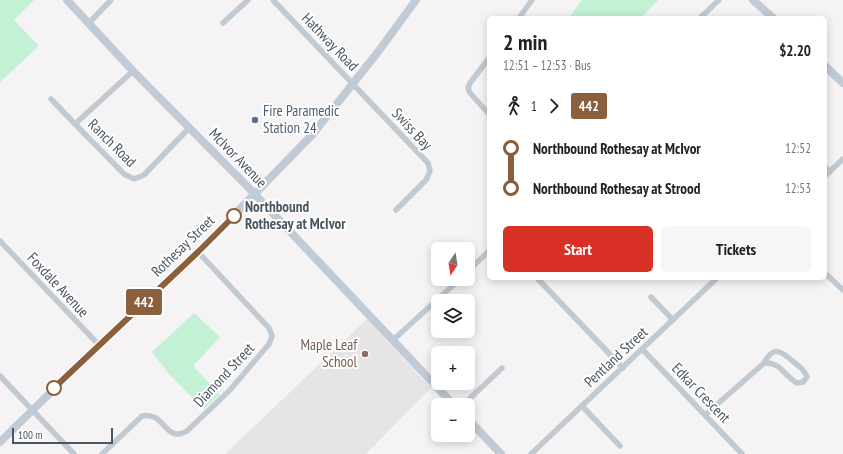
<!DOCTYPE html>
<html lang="en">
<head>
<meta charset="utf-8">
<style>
  :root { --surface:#fff; --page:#f6f6f6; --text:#222; --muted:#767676; --accent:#d93025 }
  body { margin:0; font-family:"PT Sans Narrow",sans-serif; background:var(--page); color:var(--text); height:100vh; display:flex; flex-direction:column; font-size:15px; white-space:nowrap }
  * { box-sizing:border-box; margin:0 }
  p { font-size:13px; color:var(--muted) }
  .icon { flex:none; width:22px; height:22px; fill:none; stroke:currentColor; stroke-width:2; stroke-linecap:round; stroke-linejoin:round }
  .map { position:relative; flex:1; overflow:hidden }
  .panel { position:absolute; left:487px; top:16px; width:340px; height:264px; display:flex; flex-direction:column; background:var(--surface); border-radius:6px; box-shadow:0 2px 10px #0003 }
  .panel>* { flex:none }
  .badge { padding:0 8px; border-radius:3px; font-size:14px; line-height:26px }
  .needle { width:26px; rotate:192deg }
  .fabs { position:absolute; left:431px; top:242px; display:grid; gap:8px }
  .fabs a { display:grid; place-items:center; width:44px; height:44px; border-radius:6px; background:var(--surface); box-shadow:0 2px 10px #0003; font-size:20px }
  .scale { position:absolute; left:12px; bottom:10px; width:101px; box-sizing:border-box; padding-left:4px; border:2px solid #4a5661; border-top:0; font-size:11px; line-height:14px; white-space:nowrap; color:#4a5661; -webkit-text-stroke:3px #fff; paint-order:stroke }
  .map>.badge { position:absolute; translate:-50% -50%; box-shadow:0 0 0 2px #fff }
  .legs { display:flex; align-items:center; gap:6px; height:44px; padding:0 16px; font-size:13px }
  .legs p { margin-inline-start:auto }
  .overview { display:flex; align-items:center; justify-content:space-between; height:68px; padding:0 16px }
  h1 { font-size:22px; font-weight:600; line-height:30px }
  .action { display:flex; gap:8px; margin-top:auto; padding:8px 16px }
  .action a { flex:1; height:46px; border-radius:6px; background:var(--accent); color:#fff; font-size:16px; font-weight:600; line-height:46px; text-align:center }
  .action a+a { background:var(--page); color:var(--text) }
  ul { padding:0 16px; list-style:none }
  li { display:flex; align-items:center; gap:14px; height:40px; font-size:15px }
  li i { display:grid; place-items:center; width:6px; height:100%; margin:0 5px; background:currentColor }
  li i::after { content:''; width:10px; height:10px; margin:-5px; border:3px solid; border-radius:50%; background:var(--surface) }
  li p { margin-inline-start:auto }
  li:first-child i { background:linear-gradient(#0000 50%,currentColor 0) }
  li:last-child i { background:linear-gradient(currentColor 50%,#0000 0) }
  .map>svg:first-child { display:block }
  .education { fill:#e6e4e5 }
  .green { fill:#c3f1d5 }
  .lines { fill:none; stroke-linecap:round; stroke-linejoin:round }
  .street { stroke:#c1cad2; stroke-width:5.5 }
  .secondary { stroke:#c1cbd6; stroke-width:8 }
  .line-1-casing { stroke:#fff; stroke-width:9 }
  .line-1 { stroke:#8b5e3c; stroke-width:6 }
  .service-dot { fill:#5c6f8a; stroke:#fff; stroke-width:1.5 }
  .stop-1-dot { fill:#fff; stroke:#8b5e3c; stroke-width:2 }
  .education-dot { fill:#8d6e63; stroke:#fff; stroke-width:1.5 }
  .labels { text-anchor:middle; stroke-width:4; stroke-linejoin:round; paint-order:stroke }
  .street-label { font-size:15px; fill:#4a5661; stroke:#fff }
  .service-label { font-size:15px; fill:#4e5e75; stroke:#fff; text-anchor:start }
  .stop-label { font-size:15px; font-weight:bold; fill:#4a5661; stroke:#fff; text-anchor:start }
  .education-label { font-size:15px; fill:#785e54; stroke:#fff; text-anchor:end }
</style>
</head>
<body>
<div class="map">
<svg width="843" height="454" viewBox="0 0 843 454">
  <rect width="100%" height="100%" fill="#f5f3f3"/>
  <polygon class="education" points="367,319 431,388 366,454 225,454"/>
  <g class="green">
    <polygon points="0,0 34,0 14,20 39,46 0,82"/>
    <polygon points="582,0 658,0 641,18 569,18"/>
    <polygon points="194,313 220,337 193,366 220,394 204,409 169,374 152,352"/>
  </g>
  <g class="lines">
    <g class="street">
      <polyline points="273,0 428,163 430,171 426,180 396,210"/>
      <polyline points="519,18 532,0"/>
      <polyline points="700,18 719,0"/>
      <polyline points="89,23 111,0"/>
      <polyline points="223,23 248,0"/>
      <polyline points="489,58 470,83 468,88 470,93 489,114"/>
      <polyline points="133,71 75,124 124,174 134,179 144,175 189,128"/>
      <polyline points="51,99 75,124"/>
      <polyline points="825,167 830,172"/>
      <polyline points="825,176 843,159"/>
      <polyline points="0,241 99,345"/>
      <polyline points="468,271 489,251"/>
      <polyline points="825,273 843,290"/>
      <polyline points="537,278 623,368"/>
      <polyline points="651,297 673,320"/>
      <polyline points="393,340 460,279"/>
      <polyline points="642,349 742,454"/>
      <polyline points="0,376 74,454"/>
      <polyline points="463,405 502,368"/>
      <polyline points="582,406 620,446"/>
      <path d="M705,415L764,363C774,344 782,352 795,363C800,367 805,370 807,377L803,382L797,383C783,375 781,362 764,363"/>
      <path d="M102,454L142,416C165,411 165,444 187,431L230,390L269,344L272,336L269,328L198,252"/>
      <polyline points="531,454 717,278"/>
    </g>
    <g class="secondary">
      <polyline points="67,0 133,71 248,187 454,405"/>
      <polyline points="753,0 773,18"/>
      <polyline points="825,66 843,83"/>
      <polyline points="468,419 501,454"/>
      <polyline points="0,442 99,345 198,252 312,135 378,52 416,0"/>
    </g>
  </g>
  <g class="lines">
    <g class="line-1-casing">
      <polyline id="line-1" points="54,388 198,252 234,216"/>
    </g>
    <use href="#line-1" class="line-1"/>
  </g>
  <circle class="service-dot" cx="255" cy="120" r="4"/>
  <g class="stop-1-dot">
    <circle cx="234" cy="216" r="7"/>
    <circle cx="54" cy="388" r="7"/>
  </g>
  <circle class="education-dot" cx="365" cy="354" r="4"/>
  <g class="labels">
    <g class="street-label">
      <text transform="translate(330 42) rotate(46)" y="5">Hathway Road</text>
      <text transform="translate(412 129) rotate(47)" y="5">Swiss Bay</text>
      <text transform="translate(112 143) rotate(45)" y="5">Ranch Road</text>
      <text transform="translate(238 158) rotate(46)" y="5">McIvor Avenue</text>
      <text transform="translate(183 246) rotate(-44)" y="5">Rothesay Street</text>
      <text transform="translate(58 285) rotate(47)" y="5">Foxdale Avenue</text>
      <text transform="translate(616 357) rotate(-43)" y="5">Pentland Street</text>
      <text transform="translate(224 375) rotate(-47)" y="5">Diamond Street</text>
      <text transform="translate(701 393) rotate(46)" y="5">Edkar Crescent</text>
    </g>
    <g class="service-label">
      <text x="263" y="116">Fire Paramedic<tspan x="263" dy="17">Station 24</tspan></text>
    </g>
    <g class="stop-label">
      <text x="245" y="212">Northbound<tspan x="245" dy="17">Rothesay at McIvor</tspan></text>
    </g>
    <g class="education-label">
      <text x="357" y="350">Maple Leaf<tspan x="357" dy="17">School</tspan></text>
    </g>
  </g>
</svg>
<div class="fabs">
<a><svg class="needle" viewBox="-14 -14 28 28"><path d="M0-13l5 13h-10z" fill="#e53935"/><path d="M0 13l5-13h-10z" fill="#767676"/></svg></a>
<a><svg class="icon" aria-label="layers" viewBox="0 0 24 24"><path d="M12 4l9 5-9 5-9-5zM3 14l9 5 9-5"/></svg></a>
<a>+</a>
<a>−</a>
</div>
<div class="scale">100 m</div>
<b class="badge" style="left:144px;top:302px;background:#8b5e3c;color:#fff">442</b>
<section class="panel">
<div class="overview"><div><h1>2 min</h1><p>12:51 – 12:53 · Bus</p></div><b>$2.20</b></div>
<div class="legs"><svg class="icon" aria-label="walk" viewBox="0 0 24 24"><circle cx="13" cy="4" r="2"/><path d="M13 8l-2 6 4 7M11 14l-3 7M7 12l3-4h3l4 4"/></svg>1<svg class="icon" aria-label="forward" viewBox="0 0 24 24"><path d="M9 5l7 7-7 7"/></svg><b class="badge" style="background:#8b5e3c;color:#fff">442</b></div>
<ul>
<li><i style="color:#8b5e3c"></i><b>Northbound Rothesay at McIvor</b><p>12:52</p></li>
<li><i style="color:#8b5e3c"></i><b>Northbound Rothesay at Strood</b><p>12:53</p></li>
</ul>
<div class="action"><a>Start</a><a>Tickets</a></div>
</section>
</div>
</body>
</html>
